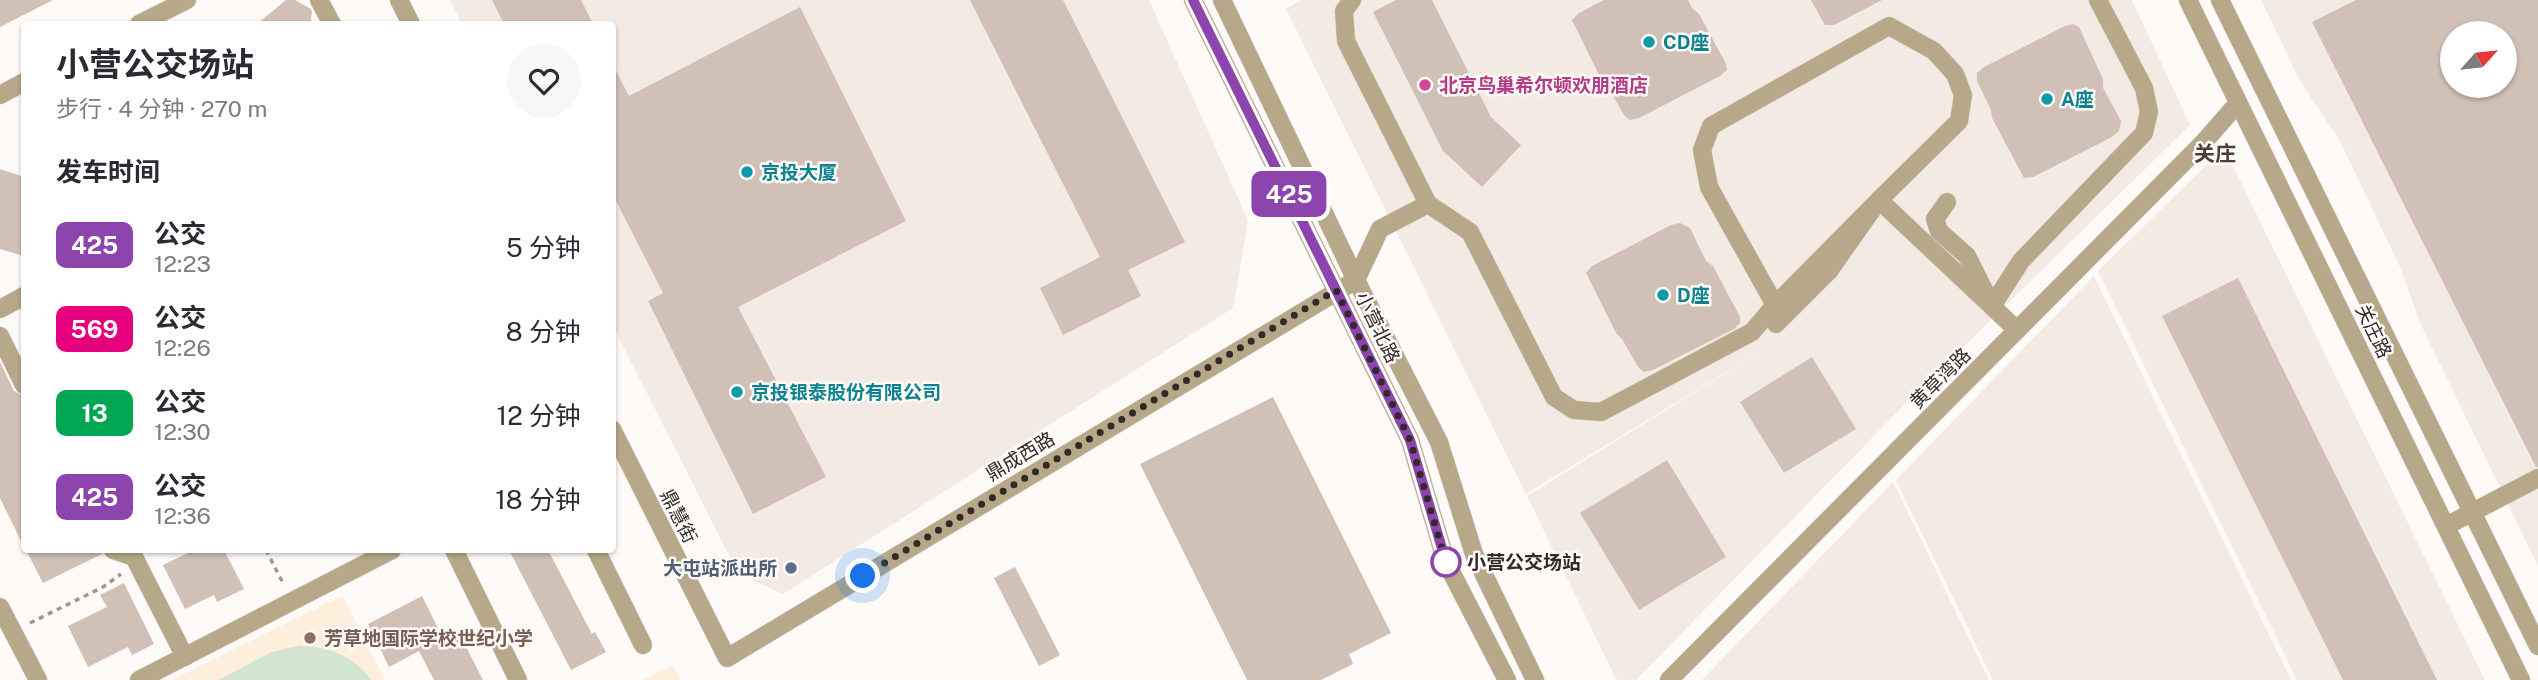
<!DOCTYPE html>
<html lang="zh">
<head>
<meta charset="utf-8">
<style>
  :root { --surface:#fff; --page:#f7f7f7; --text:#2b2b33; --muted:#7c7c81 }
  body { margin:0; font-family:"Public Sans","Noto Sans SC",sans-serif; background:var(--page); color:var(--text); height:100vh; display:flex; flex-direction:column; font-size:26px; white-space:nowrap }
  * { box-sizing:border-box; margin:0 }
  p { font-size:23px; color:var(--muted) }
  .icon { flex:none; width:38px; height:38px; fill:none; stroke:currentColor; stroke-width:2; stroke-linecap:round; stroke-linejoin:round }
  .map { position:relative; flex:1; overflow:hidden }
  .drawer { position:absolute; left:21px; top:21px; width:595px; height:532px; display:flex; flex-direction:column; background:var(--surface); border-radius:7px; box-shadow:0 2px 5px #0004 }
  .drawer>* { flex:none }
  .badge { padding:0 14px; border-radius:10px; font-size:24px; line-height:46px }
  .needle { width:46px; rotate:63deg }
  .buttons { position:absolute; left:2440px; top:21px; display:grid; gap:14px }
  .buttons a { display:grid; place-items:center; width:77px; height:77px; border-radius:50%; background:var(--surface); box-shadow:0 2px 5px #0004; font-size:35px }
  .you { position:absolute; width:35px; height:35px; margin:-18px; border:5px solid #fff; border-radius:50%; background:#1a73e8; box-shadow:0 0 0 10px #1a73e833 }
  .map>.badge { position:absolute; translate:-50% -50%; box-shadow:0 0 0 4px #fff }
  h2 { padding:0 35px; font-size:26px; line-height:63px }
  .round { display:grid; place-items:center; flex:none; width:74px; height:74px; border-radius:37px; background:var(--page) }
  .headline { display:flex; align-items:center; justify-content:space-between; height:119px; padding:0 35px }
  h1 { font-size:33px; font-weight:700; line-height:52px }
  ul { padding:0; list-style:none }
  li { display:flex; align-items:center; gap:21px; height:84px; padding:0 35px }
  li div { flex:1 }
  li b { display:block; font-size:26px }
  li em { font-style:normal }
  li .badge { min-width:77px; font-weight:700; text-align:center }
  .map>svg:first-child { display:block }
  .built { fill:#f4eae4; fill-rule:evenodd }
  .education { fill:#fdefdb }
  .green { fill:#d2e5d0 }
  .building { fill:#d1c0b6; fill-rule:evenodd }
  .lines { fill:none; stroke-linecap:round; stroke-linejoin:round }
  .minor-casing { stroke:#d9d5d2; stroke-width:19 }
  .path { stroke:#9e9895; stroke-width:3.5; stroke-dasharray:5 5; stroke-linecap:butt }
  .minor { stroke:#b6a889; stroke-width:18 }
  .line-casing { stroke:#fff; stroke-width:16 }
  .line { stroke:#8e44ad; stroke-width:10 }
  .walk { stroke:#312a26; stroke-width:7; stroke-dasharray:0 12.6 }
  .culture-dot { fill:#0f9aa8; stroke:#fefaf8; stroke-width:2.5 }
  .hotel-dot { fill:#d1479c; stroke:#fefaf8; stroke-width:2.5 }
  .stop-dot { fill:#fff; stroke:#8e44ad; stroke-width:3.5 }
  .service-dot { fill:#5c6f8a; stroke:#fefaf8; stroke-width:2.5 }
  .education-dot { fill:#8d6e63; stroke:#fefaf8; stroke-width:2.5 }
  .labels { text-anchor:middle; stroke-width:5; stroke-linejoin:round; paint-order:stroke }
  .culture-label { font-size:19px; font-weight:bold; fill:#0d838f; stroke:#fefaf8; text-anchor:start }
  .hotel-label { font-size:19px; font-weight:bold; fill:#b23c85; stroke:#fefaf8; text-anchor:start }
  .street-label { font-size:19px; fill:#312a26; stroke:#fefaf8 }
  .stop-label { font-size:19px; font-weight:bold; fill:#312a26; stroke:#fefaf8; text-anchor:start }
  .service-label { font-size:19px; font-weight:bold; fill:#4e5e75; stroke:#fefaf8; text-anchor:end }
  .education-label { font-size:19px; font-weight:bold; fill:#785e54; stroke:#fefaf8; text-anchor:start }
  .neighbourhood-label { font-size:21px; font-weight:bold; fill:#4d3f37; stroke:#fefaf8 }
</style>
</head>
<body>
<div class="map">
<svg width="2538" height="680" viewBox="0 0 2538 680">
  <rect width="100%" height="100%" fill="#fefaf8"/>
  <g class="built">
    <polygon points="450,0 1149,0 1248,220 1233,308 783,594 738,573 613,326 612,24 462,24"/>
    <polygon points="1300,0 2132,0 2190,125 1909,400 1907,398 1908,401 1636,680 1619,680 1616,679 1527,496 1789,334 1526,494 1286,9"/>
    <path d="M2261,0H2538V566L2421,325L2400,267L2340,141L2300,81ZM2452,33H2504V86H2452Z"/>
    <polygon points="2224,148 2485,680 2297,680 2098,271"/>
    <polygon points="2094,276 2291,680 1993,680 1896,480"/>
    <polygon points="1893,482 1989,680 1702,680"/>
  </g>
  <g class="education">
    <polygon points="343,596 385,680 172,680 341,596"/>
    <polygon points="673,665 680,680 643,680"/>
  </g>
  <path class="green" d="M298,646C328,646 353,655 371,680H218L272,652Z"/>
  <g class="building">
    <polygon points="0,0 53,0 0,27"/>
    <polygon points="286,0 295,0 311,9 312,12 310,24 257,24"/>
    <polygon points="492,0 581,0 593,24 504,24"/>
    <polygon points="970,0 1063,0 1185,242 1128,270 1141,296 1063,335 1040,288 1100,257"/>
    <polygon points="1396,0 1432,0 1491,117 1521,145 1482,187 1443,151 1373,12"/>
    <polygon points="1604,0 1688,0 1692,8 1699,14 1726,64 1727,70 1720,76 1639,118 1630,120 1624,115 1608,87 1602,81 1572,20 1579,13"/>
    <polygon points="1811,0 1882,0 1834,25 1825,25"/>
    <path d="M2356,0H2538V467H2536L2312,22ZM2452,33H2504V86H2452Z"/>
    <polygon points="800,7 906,221 738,307 826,477 753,514 648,301 663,293 612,193 612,63 629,96"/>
    <polygon points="2073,24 2079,27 2103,79 2103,88 2121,121 2119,131 2112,137 2033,177 2024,178 1992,118 1991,110 1977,81 1977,73 1984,67 2065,26"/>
    <polygon points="0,169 24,177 24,256 0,249"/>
    <polygon points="1680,223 1690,228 1706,261 1713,266 1740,317 1740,323 1734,329 1653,370 1644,372 1638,367 1622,339 1616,333 1586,273 1592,266 1671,225"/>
    <polygon points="2238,278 2437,680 2343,680 2162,316"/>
    <polygon points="1812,357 1856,429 1784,473 1740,402"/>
    <polygon points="0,362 14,391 24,396 24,547 0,498"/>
    <polygon points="1273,397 1391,633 1349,654 1353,664 1321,680 1247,680 1140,464"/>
    <polygon points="1667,460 1726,557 1639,610 1580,513"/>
    <polygon points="26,550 102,550 102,554 43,583"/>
    <polygon points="194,550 224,550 244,589 217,602 214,595 185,609 163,565"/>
    <polygon points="509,550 548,550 592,634 595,632 606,652 571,670"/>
    <polygon points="1015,567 1060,655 1039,666 994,578"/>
    <polygon points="124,583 154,644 132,655 128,647 88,667 68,626 107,607 100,595"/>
    <polygon points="422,596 444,640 459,633 483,680 434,680 419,651 389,667 368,624"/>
  </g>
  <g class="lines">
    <g class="minor-casing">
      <g id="minor">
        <polyline points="319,0 332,24"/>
        <polyline points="399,0 411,24"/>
        <polyline points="1193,0 1410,440 1446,562 1507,680"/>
        <polyline points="1222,0 1356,280 1439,442 1474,554 1535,680"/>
        <polyline points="1352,0 1344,11 1346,41 1428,204 1470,232 1554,397 1574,410 1601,412 1752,332 1775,305"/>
        <polyline points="2188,0 2521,680"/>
        <polyline points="2220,0 2538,646"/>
        <polyline points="139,24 187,0"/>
        <polyline points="0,95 24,82"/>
        <polyline points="1879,200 2017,330"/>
        <polyline points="1947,202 1935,219 1939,231 1967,256 1986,294"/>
        <polyline points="1992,306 2021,261 2144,133 2149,112 2144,88 2098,0"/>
        <polyline points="0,309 24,296"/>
        <polyline points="1776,324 1829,271 1879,200 1959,121 1963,95 1955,74 1934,51 1889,26 1711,126 1702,150 1709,187 1775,305 1879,200"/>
        <polyline points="0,336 24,385"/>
        <polyline points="612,429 727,658 1356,280 1380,229 1428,204"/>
        <polyline points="2446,526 2538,478"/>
        <polyline points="113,550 134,557 185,657"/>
        <polyline points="454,550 518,680"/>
        <polyline points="596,550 643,645"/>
        <polyline points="0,607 38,680"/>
        <polyline points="139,680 392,550"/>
        <polyline points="1669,680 2203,143 2238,103"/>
      </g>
    </g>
    <g class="path">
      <polyline points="266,550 284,585"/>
      <polyline points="30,623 103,587 121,574"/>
    </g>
    <use href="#minor" class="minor"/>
  </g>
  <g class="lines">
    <g class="line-casing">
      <polyline id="line" points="1193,0 1410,440 1446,562"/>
    </g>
    <use href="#line" class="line"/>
    <polyline class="walk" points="863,576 1336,290 1410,440 1446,562"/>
  </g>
  <g class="culture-dot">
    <circle cx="1649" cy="42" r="7"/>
    <circle cx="2047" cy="99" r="7"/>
    <circle cx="747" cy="172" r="7"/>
    <circle cx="1663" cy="295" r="7"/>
    <circle cx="737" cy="392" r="7"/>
  </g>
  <circle class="hotel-dot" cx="1425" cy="85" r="7"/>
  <circle class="stop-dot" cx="1446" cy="562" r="14"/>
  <circle class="service-dot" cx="791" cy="568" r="7"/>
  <circle class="education-dot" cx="310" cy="638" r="7"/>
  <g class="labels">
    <g class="culture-label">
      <text x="1663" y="49">CD座</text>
      <text x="2061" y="106">A座</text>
      <text x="761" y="179">京投大厦</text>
      <text x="1677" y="302">D座</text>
      <text x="751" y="399">京投银泰股份有限公司</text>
    </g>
    <g class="hotel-label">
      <text x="1439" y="92">北京鸟巢希尔顿欢朋酒店</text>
    </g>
    <g class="street-label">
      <text transform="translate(1378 327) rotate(64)" y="7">小营北路</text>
      <text transform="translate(2374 331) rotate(64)" y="7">关庄路</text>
      <text transform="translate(1940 378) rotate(-45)" y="7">黄草湾路</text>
      <text transform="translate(1020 456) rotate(-31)" y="7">鼎成西路</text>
      <text transform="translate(679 516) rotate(63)" y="7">鼎慧街</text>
    </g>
    <g class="stop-label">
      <text x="1467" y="569">小营公交场站</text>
    </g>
    <g class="service-label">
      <text x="777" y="575">大屯站派出所</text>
    </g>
    <g class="education-label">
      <text x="324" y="645">芳草地国际学校世纪小学</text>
    </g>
    <g class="neighbourhood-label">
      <text x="2215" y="161">关庄</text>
    </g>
  </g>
</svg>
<div class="buttons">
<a><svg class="needle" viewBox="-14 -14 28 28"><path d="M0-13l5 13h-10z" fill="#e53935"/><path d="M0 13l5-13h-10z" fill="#7c7c81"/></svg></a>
</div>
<div class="you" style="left:863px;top:576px"></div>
<b class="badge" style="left:1289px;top:194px;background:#8e44ad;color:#fff">425</b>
<section class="drawer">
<div class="headline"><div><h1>小营公交场站</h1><p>步行 · 4 分钟 · 270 m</p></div><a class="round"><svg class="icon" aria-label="heart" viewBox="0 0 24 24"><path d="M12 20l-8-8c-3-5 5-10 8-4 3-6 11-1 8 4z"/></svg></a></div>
<h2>发车时间</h2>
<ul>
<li><span class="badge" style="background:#8e44ad;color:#fff">425</span><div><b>公交</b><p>12:23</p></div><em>5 分钟</em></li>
<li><span class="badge" style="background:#e6007e;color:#fff">569</span><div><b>公交</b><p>12:26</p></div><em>8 分钟</em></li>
<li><span class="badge" style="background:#00a651;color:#fff">13</span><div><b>公交</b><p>12:30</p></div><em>12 分钟</em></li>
<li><span class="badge" style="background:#8e44ad;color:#fff">425</span><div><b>公交</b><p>12:36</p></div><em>18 分钟</em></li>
</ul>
</section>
</div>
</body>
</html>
